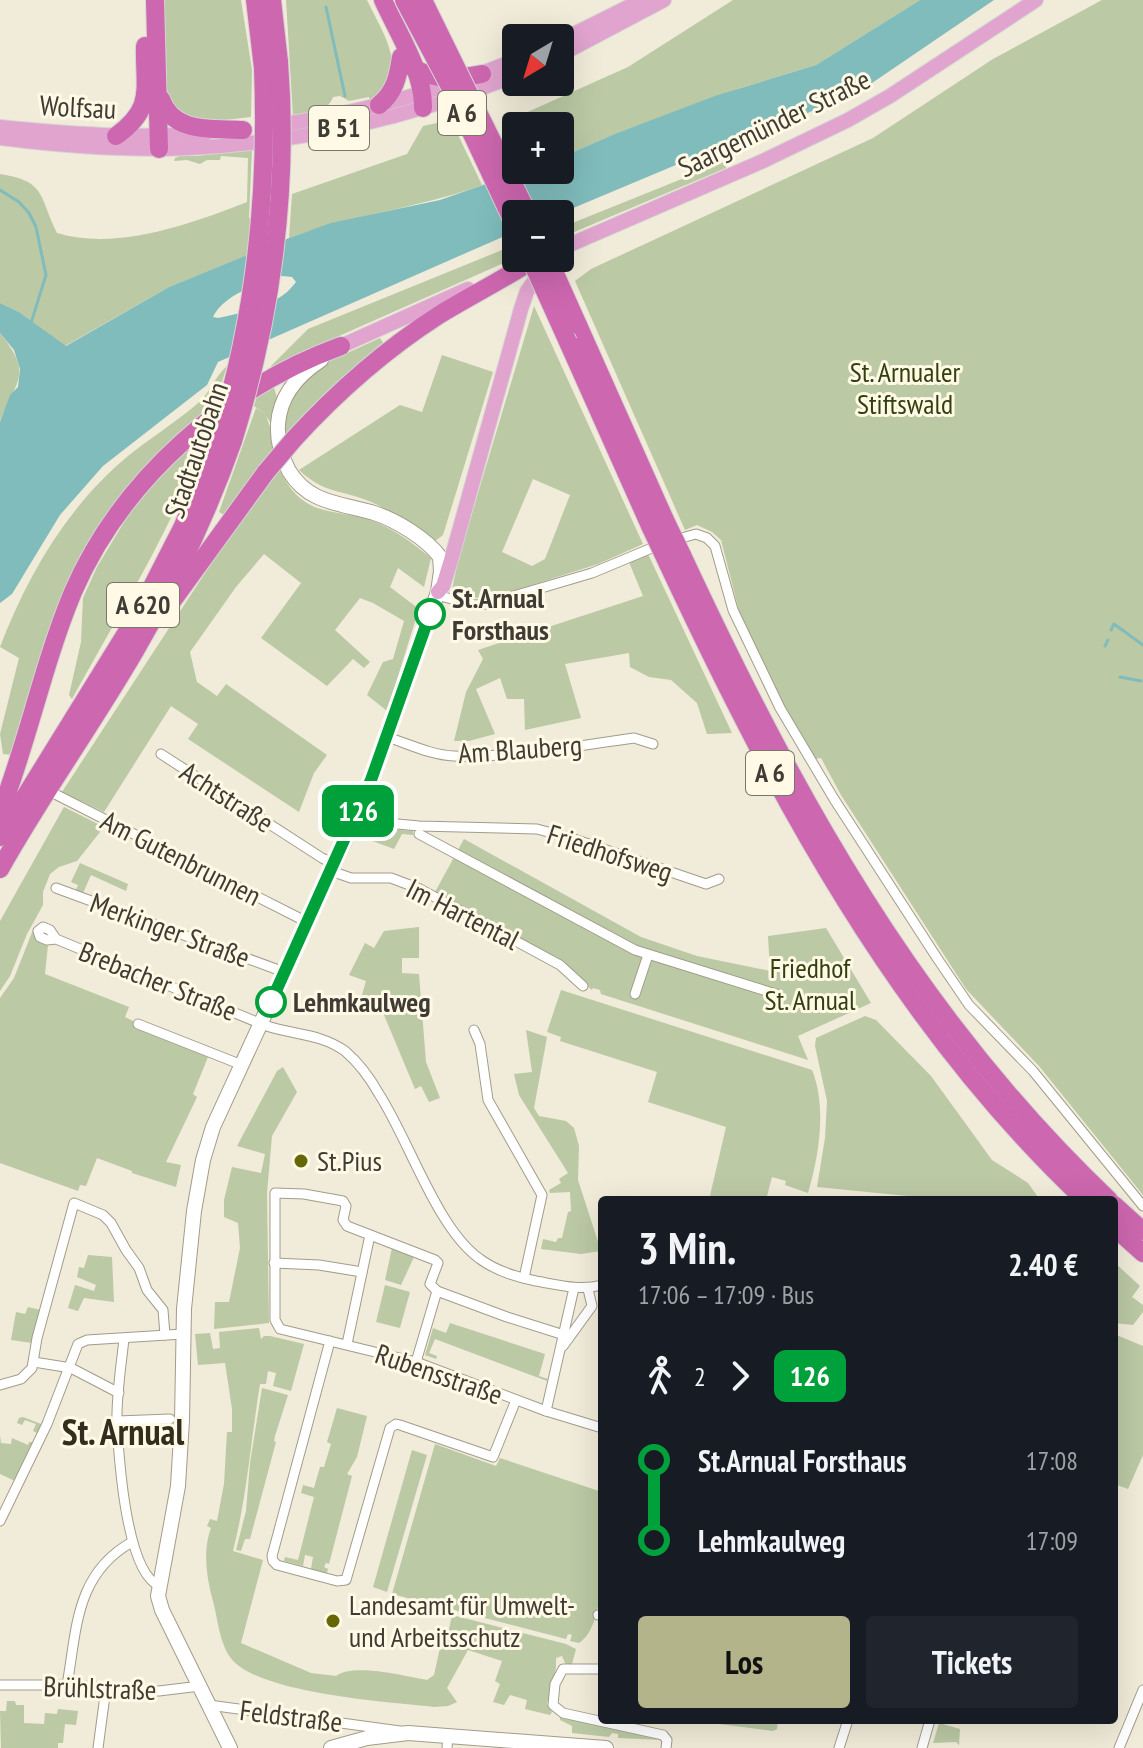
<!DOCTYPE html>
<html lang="de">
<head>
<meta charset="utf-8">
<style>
  :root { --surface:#171b24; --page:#20242c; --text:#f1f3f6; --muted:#9ea1a6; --accent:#b3b489 }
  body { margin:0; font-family:"PT Sans Narrow",sans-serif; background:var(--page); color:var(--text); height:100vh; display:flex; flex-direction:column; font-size:30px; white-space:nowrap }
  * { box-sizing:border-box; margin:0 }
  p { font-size:26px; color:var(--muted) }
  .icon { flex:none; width:44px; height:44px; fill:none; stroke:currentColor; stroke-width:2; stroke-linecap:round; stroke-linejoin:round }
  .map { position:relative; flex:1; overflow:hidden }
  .details { position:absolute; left:598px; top:1196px; width:520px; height:528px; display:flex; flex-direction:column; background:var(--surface); border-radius:8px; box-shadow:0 8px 32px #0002 }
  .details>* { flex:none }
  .badge { padding:0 16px; border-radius:12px; font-size:28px; line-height:52px }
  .needle { width:52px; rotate:218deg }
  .fabs { position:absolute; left:502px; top:24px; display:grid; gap:16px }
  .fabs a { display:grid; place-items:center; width:72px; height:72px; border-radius:8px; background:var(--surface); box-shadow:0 8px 32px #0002; font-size:40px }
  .map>.badge { position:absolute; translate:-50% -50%; box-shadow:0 0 0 4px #fff }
  .legs { display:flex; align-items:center; gap:12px; height:88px; padding:0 40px; font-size:26px }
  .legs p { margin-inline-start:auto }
  .head { display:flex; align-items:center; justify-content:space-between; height:136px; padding:0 40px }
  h1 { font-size:44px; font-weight:800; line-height:60px }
  .primary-button { display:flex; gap:16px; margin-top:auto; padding:16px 40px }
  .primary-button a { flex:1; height:92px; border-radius:8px; background:var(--accent); color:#111; font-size:32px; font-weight:800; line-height:92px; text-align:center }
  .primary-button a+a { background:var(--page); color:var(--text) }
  ul { padding:0 40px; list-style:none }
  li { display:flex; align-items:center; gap:28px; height:80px; font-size:30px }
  li i { display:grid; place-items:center; width:12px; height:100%; margin:0 10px; background:currentColor }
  li i::after { content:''; width:20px; height:20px; margin:-10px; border:6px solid; border-radius:50%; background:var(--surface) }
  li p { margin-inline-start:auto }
  li:first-child i { background:linear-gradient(#0000 50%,currentColor 0) }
  li:last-child i { background:linear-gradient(currentColor 50%,#0000 0) }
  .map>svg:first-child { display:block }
  .green { fill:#bbc9a5; fill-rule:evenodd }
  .water { fill:#80bcbc; fill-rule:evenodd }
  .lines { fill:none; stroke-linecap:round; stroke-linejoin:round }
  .stream { stroke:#80bcbc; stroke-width:3 }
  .street-casing { stroke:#a29c8b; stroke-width:11 }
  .secondary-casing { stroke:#a29c8b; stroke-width:16 }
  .primary-casing { stroke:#d5d4d3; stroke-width:16 }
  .highway-casing { stroke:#d5d4d3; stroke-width:20 }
  .street { stroke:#fff; stroke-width:9 }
  .secondary { stroke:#fff; stroke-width:14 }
  .primary { stroke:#e1a4cf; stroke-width:14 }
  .highway { stroke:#cd67af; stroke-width:18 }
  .highway-bridge-casing { stroke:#d5d4d3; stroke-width:20; stroke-linecap:butt }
  .highway-bridge { stroke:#cd67af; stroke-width:18 }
  .line-1-casing { stroke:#fff; stroke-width:18 }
  .line-1 { stroke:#00a13a; stroke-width:12 }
  .stop-1-dot { fill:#fff; stroke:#00a13a; stroke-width:4 }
  .poi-dot { fill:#676703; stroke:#fff9e6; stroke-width:3 }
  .labels { text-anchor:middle; stroke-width:6; stroke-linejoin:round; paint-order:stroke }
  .shield { fill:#fff9e6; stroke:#79756a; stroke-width:2 }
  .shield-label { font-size:26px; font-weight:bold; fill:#3f3c35 }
  .street-label { font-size:28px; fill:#3f3c35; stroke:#fff9e6 }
  .park-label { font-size:28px; fill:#324010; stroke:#fff9e6 }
  .stop-label { font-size:28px; font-weight:bold; fill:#3f3c35; stroke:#fff9e6; text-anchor:start }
  .poi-label { font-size:28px; fill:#3f3c35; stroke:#fff9e6; text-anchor:start }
  .district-label { font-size:36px; font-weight:bold; fill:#322d1e; stroke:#fff9e6 }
</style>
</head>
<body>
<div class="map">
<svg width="1143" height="1748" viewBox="0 0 1143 1748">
  <rect width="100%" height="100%" fill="#f1ebd9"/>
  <g class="green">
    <polygon points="160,0 241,0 252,70 251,117 197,123 167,103"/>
    <path d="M286,0H367C382,31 395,48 393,83L370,103L369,97L349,101L340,96L333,97C327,114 308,113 293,116Z"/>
    <polygon points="733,0 920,0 816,65 741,88 612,135 560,158 560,126 516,126 516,151 503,123 628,67"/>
    <polygon points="1102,0 1143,0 1143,1195 1039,1066 966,989 841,795 821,758 814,759 781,702 742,623 721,540 712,532 697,525 685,530 575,281 591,269 873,138 993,59"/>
    <path d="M451,120L482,185C419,208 352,215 289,238L292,194L407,154L423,126Z"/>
    <path d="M252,150L249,218H251L248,255L169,287L65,346L19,312L0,303V174C46,181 39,196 57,233C117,251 191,224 247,202L248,158L221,156L220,160H207L200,164L187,160L174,161L175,158L190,152L191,156H196Z"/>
    <polygon points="724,162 726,168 560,238 560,228"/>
    <polygon points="507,248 513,259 339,336 273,370 271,366 308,329"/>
    <path d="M534,306L643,544L598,564L488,599L451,595L458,560ZM533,479L570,495L545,559L532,566L502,552Z"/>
    <path d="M0,333C34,376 16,379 0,422Z"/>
    <polygon points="380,338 386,347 282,444 280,437 290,396 319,366"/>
    <path d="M442,355L493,372L443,535L435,541C414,526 393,512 369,501C339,489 325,494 299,470L400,405L422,412Z"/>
    <path d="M227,366L213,410L103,526L13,755L3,754L0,734L19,658L0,647C28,574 68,506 128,456C150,438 175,423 197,404C210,394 214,377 227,366Z"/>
    <polygon points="273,384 277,398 272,425 266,416 270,427 273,457 226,516 219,512 256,408 267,415 254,406 258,393"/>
    <path d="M207,432C174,527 120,611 72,699L69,695L81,642L83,598L97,567L129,514L168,466Z"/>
    <path d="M279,469C304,519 329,507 373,521C394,529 414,544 431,558L424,587L398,568L390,587L419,609L387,711L367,695L383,662L393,659L404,621L373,603L360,598L335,630L370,662L364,668L353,659L327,686L261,638L301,583L264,554L236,587L190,652L197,682L217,696L226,684L327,755L314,773L299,812L188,739L198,724L171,706L104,812L62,792L239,521Z"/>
    <polygon points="648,554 732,733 707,734 697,703 671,680 649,677 630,667 629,653 565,664 581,718 525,730 524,699 507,699 500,678 476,689 495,734 469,741 454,741 466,692 483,659 478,650 643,596 629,562"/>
    <polygon points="64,807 104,827 77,861 59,867 50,874 43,892 43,905 27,934 10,976 0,991 0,921"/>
    <polygon points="362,827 413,831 413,835 402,834 394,849 359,836"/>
    <polygon points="464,839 641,937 697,956 770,971 768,936 826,928 871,1003 798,1036 808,1060 601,994 600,990 593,988 592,990 561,963 435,892"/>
    <polygon points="80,863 128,884 126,891 91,875 83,893 76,890 78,885 71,882"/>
    <polygon points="419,927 419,958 402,958 402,973 419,974 426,1062 440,1098 429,1102 421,1086 415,1089 379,1003 362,995 366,981 349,975 365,943 374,948 384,931"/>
    <polygon points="33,930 37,939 48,945 45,974 129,1007 125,1017 135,1022 134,1028 208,1057 193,1094 197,1097 166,1162 181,1165 176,1187 132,1173 132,1171 97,1158 86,1186 80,1185 78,1191 0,1163 0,998 14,978"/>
    <path d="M561,990L812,1070C827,1107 819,1156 808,1193L785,1185L786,1181L772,1177L766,1200H709L726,1127L648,1102L657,1072L560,1041L561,1037L547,1032Z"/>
    <polygon points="865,1016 876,1020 931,1076 992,1160 1028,1183 1040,1200 927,1200 918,1197 817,1187 825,1138 827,1101 815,1046 816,1038"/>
    <polygon points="526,1030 547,1037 534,1108 539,1116 566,1121 574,1128 579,1146 578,1180 601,1251 581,1254 541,1249 543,1239 556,1242 558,1238 562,1238 568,1212 571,1211 570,1192 550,1193 549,1190 561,1183 559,1179 568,1173 519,1095 514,1074 532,1072"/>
    <polygon points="283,1067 297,1092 272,1136 267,1193 269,1323 214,1329 215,1302 229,1302 240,1248 238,1223 224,1217 224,1200 232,1167 261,1173 265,1154 237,1146 277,1071"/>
    <polygon points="392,1248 414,1257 401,1285 385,1280"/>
    <polygon points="88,1255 112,1257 114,1302 84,1298 78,1311 68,1308 75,1285 94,1291 96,1285 77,1277 79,1267 84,1268"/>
    <polygon points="1114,1262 1140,1286 1132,1297 1143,1305 1143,1312 1133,1325 1114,1323"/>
    <polygon points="385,1285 410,1292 400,1328 376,1322"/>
    <polygon points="28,1307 41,1310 32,1343 11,1340 16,1312 25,1314"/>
    <polygon points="450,1323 545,1354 539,1376 548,1379 547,1381 435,1339 429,1353 437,1356 436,1359 425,1355 433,1328 446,1333"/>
    <path d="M259,1328L261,1339L264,1336H270L304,1344L291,1391L273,1386L276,1373L268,1371L266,1384H260C251,1439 247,1496 233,1551L263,1560L241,1643L311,1673L336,1676C354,1663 403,1676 427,1680L434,1675L440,1648L446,1644L452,1615L566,1644L576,1649L572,1664L566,1665L562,1656L556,1658C557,1675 551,1687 547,1704L552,1712L550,1715L525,1709L527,1700L510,1695L504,1705L493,1702L500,1684L495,1681L502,1661L468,1650L447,1688L457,1702L448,1706L434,1707C390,1702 256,1694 230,1657C220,1643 218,1622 214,1605C207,1580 202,1552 211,1528L207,1526L210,1519L217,1521L224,1484L227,1432H232V1409L225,1363L198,1365L195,1334L210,1333L213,1349L220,1348L219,1332Z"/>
    <polygon points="1114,1334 1143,1346 1143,1455 1128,1489 1114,1484"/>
    <polygon points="262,1388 288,1395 275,1436 274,1441 276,1442 250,1539 245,1539 241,1551 236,1550 246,1511 250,1463"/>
    <polygon points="337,1408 367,1416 357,1457 347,1474 352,1476 329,1564 326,1563 324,1567 328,1569 327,1573 311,1569 313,1557 305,1555 303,1566 284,1561 285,1557 298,1560 314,1497 301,1493 303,1485 314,1488 320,1467 324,1467 331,1444 327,1442"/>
    <polygon points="23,1417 41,1424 15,1481 0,1474 0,1435 1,1443 11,1444 12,1438 28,1445 29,1442 33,1442 37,1433 33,1431 36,1424 25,1420 22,1425 17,1423 19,1418"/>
    <path d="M435,1444L496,1466L500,1458L602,1492C602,1525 610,1624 579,1643L570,1641L572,1635L568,1634L566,1639L392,1594Z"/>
    <polygon points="412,1450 427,1455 387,1592 373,1587"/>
    <polygon points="7,1701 15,1701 16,1705 24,1705 24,1723 44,1724 45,1713 57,1714 58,1709 78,1711 76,1725 65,1724 63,1743 58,1743 58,1748 1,1748 0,1711 6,1711"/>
    <polygon points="560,1714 661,1739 661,1740 618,1738 618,1734 612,1733 609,1737 572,1733 572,1726 560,1720"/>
    <polygon points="686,1720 778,1720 777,1729 773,1731 719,1724 718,1721 715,1723"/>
    <polygon points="939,1723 960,1729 959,1745 956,1742 933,1743"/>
  </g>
  <path class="water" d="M920,0H994L872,83L780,126L733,141L559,214H516V231L218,362L207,385L103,466L60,515L12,594L0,603V422L10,395L18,387L20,369L14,350L0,333V303L19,312L66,346L169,287L289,238L331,223L440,200L526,170H560V158L612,135L715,96L816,65ZM282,276L292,277L296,282C278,307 246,311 218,318L213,317C224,294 260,283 282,276Z"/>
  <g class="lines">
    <g class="stream">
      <polyline points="326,7 345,96"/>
      <polyline points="0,190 19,202 29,213 36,227 46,275 31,323"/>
      <polyline points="1111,630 1114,624 1143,645"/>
      <polyline points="1105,646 1108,640"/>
      <polyline points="1120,677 1141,681"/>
    </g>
    <g class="street-casing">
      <g id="street">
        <polyline points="674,540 696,534 707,538 715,546 733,610 780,708 834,799 937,958 969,1005 1033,1071 1143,1206"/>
        <polyline points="436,595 475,605 487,604 592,573 659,545"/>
        <path d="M387,737C409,744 431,755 454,756C513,758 575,746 634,738L653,744"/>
        <polyline points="161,754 322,858 334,864"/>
        <polyline points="55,794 307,922"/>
        <polyline points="356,815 376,822 419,826 537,829 574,839 706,884 719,879"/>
        <polyline points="419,834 635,950 779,995"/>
        <polyline points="331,871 351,878 391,878 420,889 560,965 583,986"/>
        <polyline points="56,888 284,972"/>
        <path d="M56,939L50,930L43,927L38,931L40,937L47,940L56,939C125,967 195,997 264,1025C292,1035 320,1033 345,1051C359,1063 370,1078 379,1094C409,1140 437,1229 480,1259C496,1271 516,1277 536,1281C559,1285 580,1291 602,1285"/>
        <polyline points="635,994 648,955"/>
        <polyline points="138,1024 242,1065"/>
        <polyline points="474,1030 480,1044 488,1100 542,1195 524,1278"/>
        <polyline points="274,1263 319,1265 362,1272"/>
        <polyline points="437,1291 430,1284 438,1263 435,1260 347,1226 343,1220 346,1206 343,1201 304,1194 275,1193 275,1320 280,1329 416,1362 546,1411 602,1428"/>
        <polyline points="437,1291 507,1317 564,1335"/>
        <path d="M124,1339C121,1367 116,1397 117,1425C119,1459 126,1574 160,1586"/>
        <polyline points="330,1341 272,1556 273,1561 277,1565 337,1581 346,1580 390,1428 396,1424 400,1425 493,1457 516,1400"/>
        <polyline points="347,1344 370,1235"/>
        <polyline points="563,1346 592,1306 588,1289"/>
        <polyline points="34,1362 71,1368 119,1393"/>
        <polyline points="416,1362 437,1291"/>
        <polyline points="0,1385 21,1379 32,1368 37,1338 74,1203 103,1215 111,1223 126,1250 139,1268 147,1290 163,1310 165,1335"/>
        <polyline points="546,1411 574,1288"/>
        <polyline points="117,1421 170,1419"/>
        <polyline points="0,1521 47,1424 78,1344 87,1340 183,1334"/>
        <polyline points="598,1615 602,1615"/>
        <polyline points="602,1669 563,1669 555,1684 553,1705 563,1713 663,1735 667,1740 666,1748"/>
        <polyline points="0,1685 67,1685 159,1691 200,1686"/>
        <path d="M67,1685C77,1629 75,1574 132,1542"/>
        <polyline points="209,1705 400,1731"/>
        <polyline points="98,1748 106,1688"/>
        <polyline points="447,1748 448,1735"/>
        <polyline points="839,1748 848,1720"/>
        <polyline points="922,1748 930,1720"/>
        <polyline points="1119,1748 1143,1690"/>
      </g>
    </g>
    <g class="secondary-casing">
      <g id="secondary">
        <path d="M230,1748L162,1610L158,1596L178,1486L182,1420L184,1309L194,1211L203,1160L213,1127L359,810L387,737L438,592L441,571L440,557C427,539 396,520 374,513C341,503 309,504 289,471C281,456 277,441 278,424C280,395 298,375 321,360"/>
        <polyline points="331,1748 367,1738 408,1733 606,1748"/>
      </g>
    </g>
    <g class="primary-casing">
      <g id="primary">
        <polyline points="560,41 642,0"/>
        <polyline points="560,55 664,0"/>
        <path d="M272,126C356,114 437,92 516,60"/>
        <path d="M0,127C69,134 138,139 207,133"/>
        <path d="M0,138C62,146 126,151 189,148C300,143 413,117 516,75"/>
        <polyline points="560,249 763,161 848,120 890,96 1036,0"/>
        <polyline points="341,346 468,289"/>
        <polyline points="438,592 443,586 451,560 521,309 527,291 543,269"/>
      </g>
    </g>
    <g class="highway-casing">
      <g id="highway">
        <polyline points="155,0 159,149"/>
        <polyline points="255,0 263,68"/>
        <polyline points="272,0 279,62"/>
        <path d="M383,0C397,32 424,72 423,108"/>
        <path d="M413,68C438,81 455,79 482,74"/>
        <path d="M161,99C173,134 212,128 243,130"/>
        <path d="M379,105C395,92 398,77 401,57"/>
        <path d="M116,136C155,108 144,89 145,46"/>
        <polyline points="578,325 665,520"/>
        <polyline points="568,342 651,528"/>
        <path d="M294,439C337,392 386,349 439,315C470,296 504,279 535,259"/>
        <path d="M682,555C794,795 914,1015 1109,1200"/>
        <path d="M667,562C775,793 897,1023 1085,1200"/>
        <polyline points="173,600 266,472"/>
        <path d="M0,813C28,741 43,664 73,592C122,479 226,388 341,346"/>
        <polyline points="0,837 138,614 183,526 218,436"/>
        <path d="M0,869C42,794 92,725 135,651C174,584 207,515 233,441"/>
        <polyline points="1114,1205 1143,1231"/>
        <polyline points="1114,1227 1143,1253"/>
      </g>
    </g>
    <use href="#street" class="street"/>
    <use href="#secondary" class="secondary"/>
    <use href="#primary" class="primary"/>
    <use href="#highway" class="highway"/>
    <g class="highway-bridge-casing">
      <g id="highway-bridge">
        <polyline points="404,0 448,83 516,228"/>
        <polyline points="423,0 528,214"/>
        <polyline points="530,258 568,342"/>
        <polyline points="548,258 578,325"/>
        <path d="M218,436C256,316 268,193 263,68"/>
        <path d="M233,441C271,319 289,190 279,62"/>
        <polyline points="266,472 294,439"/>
        <polyline points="665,520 682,555"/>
        <polyline points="651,528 667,562"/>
      </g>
    </g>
    <use href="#highway-bridge" class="highway-bridge"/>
  </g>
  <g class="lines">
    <g class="line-1-casing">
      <polyline id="line-1" points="271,1002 371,780 430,614"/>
    </g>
    <use href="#line-1" class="line-1"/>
  </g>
  <g class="stop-1-dot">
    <circle cx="430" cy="614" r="14"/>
    <circle cx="271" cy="1002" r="14"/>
  </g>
  <g class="poi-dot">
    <circle cx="301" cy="1161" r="8"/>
    <circle cx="333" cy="1621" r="8"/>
  </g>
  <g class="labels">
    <g class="shield">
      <rect x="438" y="91" width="48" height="44" rx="6"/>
      <rect x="309" y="106" width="60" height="44" rx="6"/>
      <rect x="107" y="583" width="72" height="44" rx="6"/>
      <rect x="746" y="751" width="48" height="44" rx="6"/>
    </g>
    <g class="shield-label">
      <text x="462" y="122">A 6</text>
      <text x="339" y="137">B 51</text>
      <text x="143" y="614">A 620</text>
      <text x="770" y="782">A 6</text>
    </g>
    <g class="street-label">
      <text transform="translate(78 107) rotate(3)" y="10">Wolfsau</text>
      <text transform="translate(774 123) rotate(-26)" y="10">Saargemünder Straße</text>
      <text transform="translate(196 450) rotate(-71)" y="10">Stadtautobahn</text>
      <text transform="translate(520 749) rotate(-4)" y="10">Am Blauberg</text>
      <text transform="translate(227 797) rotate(33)" y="10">Achtstraße</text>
      <text transform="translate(610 853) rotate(18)" y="10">Friedhofsweg</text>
      <text transform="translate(181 858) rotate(27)" y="10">Am Gutenbrunnen</text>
      <text transform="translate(463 914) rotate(27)" y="10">Im Hartental</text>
      <text transform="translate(170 930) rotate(20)" y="10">Merkinger Straße</text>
      <text transform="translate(158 981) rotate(22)" y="10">Brebacher Straße</text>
      <text transform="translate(439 1374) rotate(19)" y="10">Rubensstraße</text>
      <text transform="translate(100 1688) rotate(2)" y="10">Brühlstraße</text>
      <text transform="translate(291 1716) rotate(7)" y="10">Feldstraße</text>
    </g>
    <g class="park-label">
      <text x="905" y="382">St. Arnualer<tspan x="905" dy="32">Stiftswald</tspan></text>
      <text x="810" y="978">Friedhof<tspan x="810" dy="32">St. Arnual</tspan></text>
    </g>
    <g class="stop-label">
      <text x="452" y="608">St.Arnual<tspan x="452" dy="32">Forsthaus</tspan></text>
      <text x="293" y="1012">Lehmkaulweg</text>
    </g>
    <g class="poi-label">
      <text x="317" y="1171">St.Pius</text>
      <text x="349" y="1615">Landesamt für Umwelt-<tspan x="349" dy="32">und Arbeitsschutz</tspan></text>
    </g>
    <g class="district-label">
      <text x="123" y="1445">St. Arnual</text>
    </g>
  </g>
</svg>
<div class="fabs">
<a><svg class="needle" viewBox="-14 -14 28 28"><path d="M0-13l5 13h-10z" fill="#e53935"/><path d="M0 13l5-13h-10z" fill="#9ea1a6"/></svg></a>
<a>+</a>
<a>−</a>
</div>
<b class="badge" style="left:358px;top:811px;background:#00a13a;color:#fff">126</b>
<section class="details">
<div class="head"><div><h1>3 Min.</h1><p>17:06 – 17:09 · Bus</p></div><b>2.40 €</b></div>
<div class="legs"><svg class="icon" aria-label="walk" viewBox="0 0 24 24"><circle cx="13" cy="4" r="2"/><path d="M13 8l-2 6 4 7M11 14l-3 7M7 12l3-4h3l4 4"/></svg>2<svg class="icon" aria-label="forward" viewBox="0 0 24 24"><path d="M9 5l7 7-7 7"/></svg><b class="badge" style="background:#00a13a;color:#fff">126</b></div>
<ul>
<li><i style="color:#00a13a"></i><b>St.Arnual Forsthaus</b><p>17:08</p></li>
<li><i style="color:#00a13a"></i><b>Lehmkaulweg</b><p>17:09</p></li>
</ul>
<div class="primary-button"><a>Los</a><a>Tickets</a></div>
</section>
</div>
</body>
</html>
